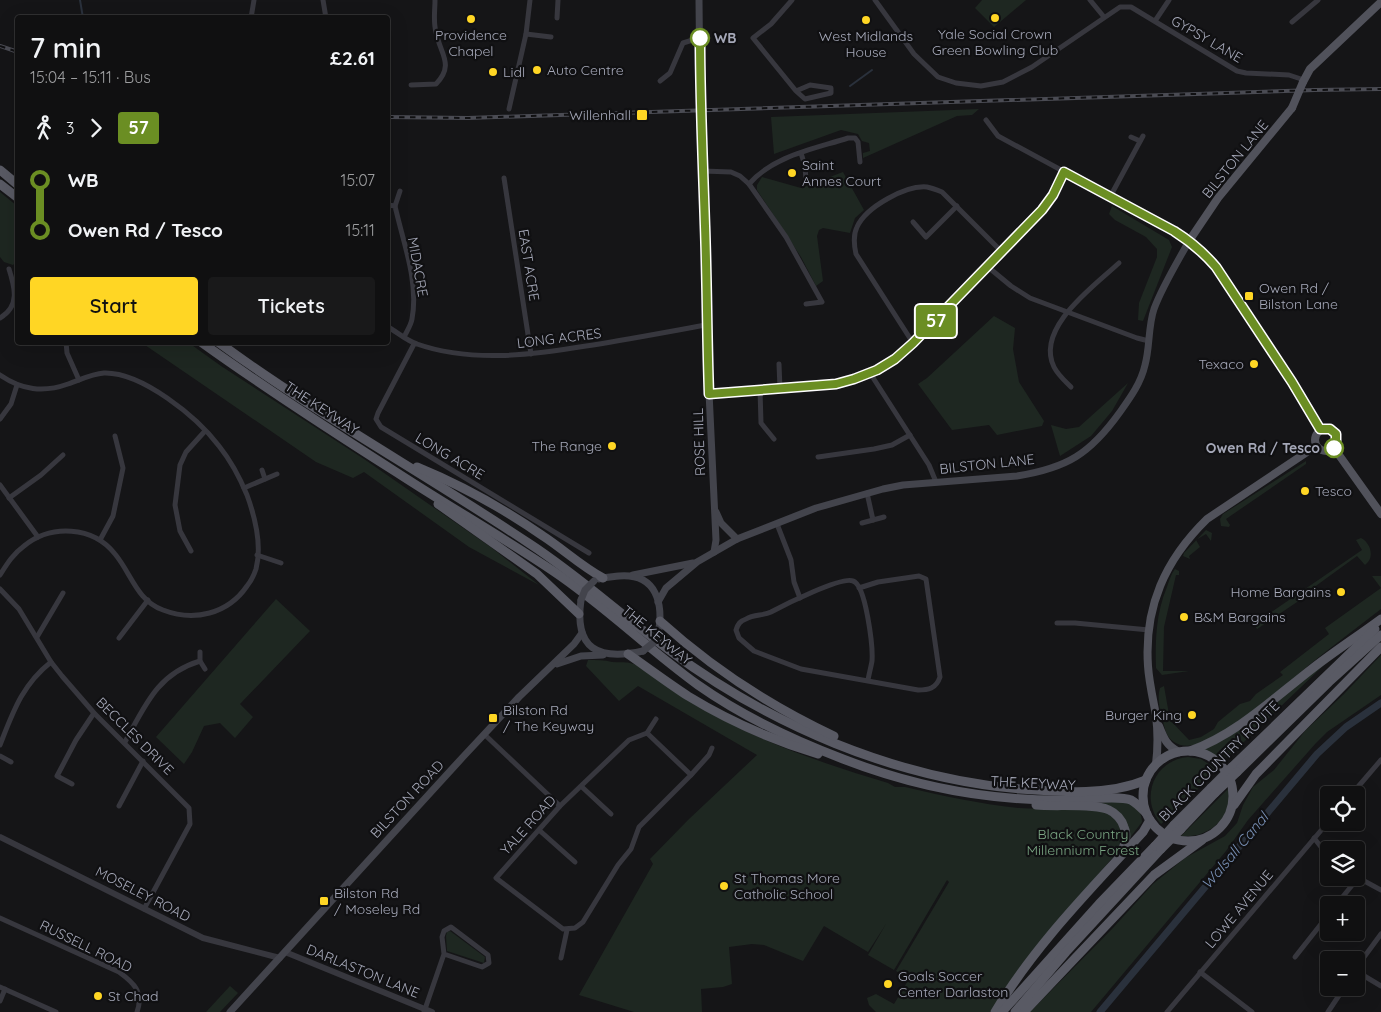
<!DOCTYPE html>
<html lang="en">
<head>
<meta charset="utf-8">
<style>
  :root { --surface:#101011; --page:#19191a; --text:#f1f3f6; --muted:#9c9d9f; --line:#303031; --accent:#ffd624 }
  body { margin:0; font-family:Quicksand,sans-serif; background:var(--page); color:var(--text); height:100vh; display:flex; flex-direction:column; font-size:19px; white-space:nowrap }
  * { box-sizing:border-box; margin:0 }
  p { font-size:16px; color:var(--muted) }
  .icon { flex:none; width:28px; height:28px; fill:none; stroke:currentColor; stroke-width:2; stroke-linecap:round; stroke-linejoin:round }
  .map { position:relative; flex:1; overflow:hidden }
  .details { position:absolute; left:15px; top:15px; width:375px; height:330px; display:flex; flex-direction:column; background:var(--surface); border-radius:5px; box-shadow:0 5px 20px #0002,0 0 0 1px var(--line) }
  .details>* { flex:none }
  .badge { padding:0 10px; border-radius:4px; font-size:18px; line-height:32px }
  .tools { position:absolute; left:1320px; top:786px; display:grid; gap:10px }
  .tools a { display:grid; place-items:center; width:45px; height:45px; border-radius:5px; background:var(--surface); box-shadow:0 5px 20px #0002,0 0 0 1px var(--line); font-size:25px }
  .map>.badge { position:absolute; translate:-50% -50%; box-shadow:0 0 0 2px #fff }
  .legs { display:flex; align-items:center; gap:8px; height:55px; padding:0 15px; font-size:16px }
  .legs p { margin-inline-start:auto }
  .head { display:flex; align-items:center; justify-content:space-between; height:85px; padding:0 15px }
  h1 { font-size:28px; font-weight:600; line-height:38px }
  .cta { display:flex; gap:10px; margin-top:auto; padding:10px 15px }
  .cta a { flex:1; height:58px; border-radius:5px; background:var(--accent); color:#111; font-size:20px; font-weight:600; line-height:58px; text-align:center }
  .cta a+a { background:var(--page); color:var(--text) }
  ul { padding:0 15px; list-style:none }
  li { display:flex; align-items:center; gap:18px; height:50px; font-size:19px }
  li i { display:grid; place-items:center; width:8px; height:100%; margin:0 6px; background:currentColor }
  li i::after { content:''; width:12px; height:12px; margin:-6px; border:4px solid; border-radius:50%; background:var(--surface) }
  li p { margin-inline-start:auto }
  li:first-child i { background:linear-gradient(#0000 50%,currentColor 0) }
  li:last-child i { background:linear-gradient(currentColor 50%,#0000 0) }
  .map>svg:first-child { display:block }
  .green { fill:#1e2721 }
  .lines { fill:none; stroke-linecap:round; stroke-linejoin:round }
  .stream { stroke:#2a313c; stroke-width:2 }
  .canal { stroke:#2a313c; stroke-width:7 }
  .minor { stroke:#37373e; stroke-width:5 }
  .tertiary { stroke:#37373e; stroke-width:6 }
  .secondary { stroke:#43444c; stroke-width:7 }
  .primary { stroke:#51525b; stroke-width:8 }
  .trunk { stroke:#595a64; stroke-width:9 }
  .rail-casing { stroke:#4a4b53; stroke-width:4 }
  .rail { stroke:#101012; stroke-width:2; stroke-dasharray:5.5; stroke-linecap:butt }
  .secondary-bridge { stroke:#43444c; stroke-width:7 }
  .primary-bridge { stroke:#51525b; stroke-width:8 }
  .trunk-bridge { stroke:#595a64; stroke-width:9 }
  .line-1-casing { stroke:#fff; stroke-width:11 }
  .line-1 { stroke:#6b8e23; stroke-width:8 }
  .poi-dot { fill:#ffd624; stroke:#101012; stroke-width:2 }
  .stop-1-dot { fill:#fff; stroke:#6b8e23; stroke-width:2.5 }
  .labels { text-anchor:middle; stroke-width:4.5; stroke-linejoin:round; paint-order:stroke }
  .poi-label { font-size:14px; fill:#a5a8b8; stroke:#101012; text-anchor:start }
  .stop-label { font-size:14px; font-weight:bold; fill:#a5a8b8; stroke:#101012; text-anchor:start }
  .street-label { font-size:14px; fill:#a5a8b8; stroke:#101012 }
  .park-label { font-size:14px; fill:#7aa583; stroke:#101012 }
  .water-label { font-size:15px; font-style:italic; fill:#7991b7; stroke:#101012 }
</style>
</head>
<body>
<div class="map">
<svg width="1381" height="1012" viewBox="0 0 1381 1012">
  <rect width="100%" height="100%" fill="#151517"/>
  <g class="green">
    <polygon points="982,0 1026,0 994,27 975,8"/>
    <polygon points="979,109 972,115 957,116 863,158 863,153 870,151 869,143 862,141 858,134 841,130 774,154 771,117"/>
    <polygon points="843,172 864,210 855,218 850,233 823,228 819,230 817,236 823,281 816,286 801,257 757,190 757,185 762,177 801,188"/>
    <polygon points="0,192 17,206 17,261 13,265 4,262 0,257"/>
    <polygon points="1112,206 1169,240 1172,247 1143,321 1138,320 1139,303 1157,257 1157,249 1146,237 1115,220 1109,214"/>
    <polygon points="994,316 1015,328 1013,349 1019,382 1044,421 1042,426 997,435 989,425 952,430 918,384 927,378"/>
    <polygon points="142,343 189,343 221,366 364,459 492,548 539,585 469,547 364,472 353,478 316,462"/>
    <polygon points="1128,383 1112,411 1091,436 1060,456 1051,425 1066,429 1079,427"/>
    <polygon points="1306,461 1306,464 1226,519 1230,525 1229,527 1221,526 1220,519 1223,514"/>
    <polygon points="1206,530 1212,533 1211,541 1206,534 1196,540 1200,547 1189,556 1190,559 1183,556 1184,553"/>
    <path d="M1361,538C1371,543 1375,558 1365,565L1357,556L1302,596L1303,598L1257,629L1254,624L1362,550L1356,540Z"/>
    <path d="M1175,569L1179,571V575H1176L1164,627L1163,671H1189L1162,675L1156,668C1155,640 1156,613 1167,587C1169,581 1171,574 1175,569Z"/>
    <path d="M1372,576H1381V609C1357,628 1332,646 1309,665C1280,689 1230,736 1194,745C1181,748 1168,742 1165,729C1162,717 1156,700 1160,688L1164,686L1170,720L1189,740L1201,737L1214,729L1218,722L1240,704L1250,701L1256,694L1283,675L1280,672L1329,634L1325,628L1381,588Z"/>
    <polygon points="276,599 310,631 240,704 253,717 235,738 220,723 204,726 192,752 184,764 156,737"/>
    <polygon points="1381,655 1381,695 1327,732 1316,743 1248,820 1226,851 1091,1012 1030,1012 1112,929 1153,884 1185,858 1225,836 1237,823 1243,805 1253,787 1274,770 1305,731 1344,694"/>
    <path d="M588,660C597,660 604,660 612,662C621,663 627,661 636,665L637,664C665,682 692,702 721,718C772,747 832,766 888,783L895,787H905C943,796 980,804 1019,808C1038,810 1093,806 1107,813C1122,821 1123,834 1120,849L1039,943L990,1012H876L869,1005L867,998L876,994L894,1004L909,979L896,971L949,882L947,880L894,970L868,955L886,924L868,952L824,926L803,961L764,945L752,944L729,947L732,984L723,987L701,989L702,1012H634L579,995L653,864L650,859L688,820L757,755L638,686L619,701L586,666Z"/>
    <polygon points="1324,665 1223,762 1213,755 1200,750 1310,673"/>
    <path d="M1188,757L1201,759L1216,769L1187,801L1161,824C1139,798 1154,760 1188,757Z"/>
    <path d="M1229,788C1234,817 1208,839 1181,836Z"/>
    <path d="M1119,801C1131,803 1142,808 1142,822L1129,839C1123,815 1123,810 1098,803Z"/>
    <polygon points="450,931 485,957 484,963 447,951 446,936 447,932"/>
    <polygon points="230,986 238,993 220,1012 206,1012"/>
  </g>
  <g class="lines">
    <g class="stream">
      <polyline points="80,0 83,18"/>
      <polyline points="850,86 872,70"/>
    </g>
    <polyline class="canal" points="1100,1012 1317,754 1346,727 1381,703"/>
    <g class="minor">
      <polyline points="323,0 326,18"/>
      <polyline points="792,0 771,24 753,38 796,91 810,85 831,88 831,93 805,99 796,91"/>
      <polyline points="875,0 914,54 938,77 956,83 981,86 1003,82 1032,67 1120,7 1131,7 1237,71 1246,73 1289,75 1304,80"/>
      <polyline points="1090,0 1104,17"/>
      <polyline points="251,18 254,0"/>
      <polyline points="557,18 558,0"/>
      <polyline points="1155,21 1169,0"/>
      <polyline points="1292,22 1318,0"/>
      <polyline points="526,34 551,37"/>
      <polyline points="660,81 670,73 683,43 699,38"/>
      <path d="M411,85L436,84C455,64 440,54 436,32C433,22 435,10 435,0"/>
      <polyline points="509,109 526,34 530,0"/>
      <polyline points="986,120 998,136 1174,231 1189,241"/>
      <polyline points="1131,137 1140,141"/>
      <polyline points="801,153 805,166 806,181"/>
      <polyline points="703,171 731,172 740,176 749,184 786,237 822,302 806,304"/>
      <polyline points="504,178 531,354"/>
      <path d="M749,184C773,156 814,149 848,138H855L858,142L860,162"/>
      <polyline points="1110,197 1143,136"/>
      <path d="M388,205L395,206C403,242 419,282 412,319C411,325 407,331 404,337"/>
      <polyline points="395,206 400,191"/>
      <polyline points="913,222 926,237 957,206"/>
      <polyline points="988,267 1011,286 1030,298 1137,338 1149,341"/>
      <path d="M0,318C20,306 15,288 9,269"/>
      <path d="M388,327C397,332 407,341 417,344C471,363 532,355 586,346C626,340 666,332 706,325"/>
      <polyline points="66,342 67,353 79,380"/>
      <path d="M913,343L856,254C854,245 853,235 857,227C866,207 906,185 927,187C932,188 937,190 942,192L1002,252"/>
      <polyline points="414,344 378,413 376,419 381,427 589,553"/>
      <polyline points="779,364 780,389"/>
      <polyline points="870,373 929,465 936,482"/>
      <path d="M0,375C22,390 43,393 68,384C80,380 91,374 104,373C142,372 197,417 219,446C231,461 240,478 247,495C255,517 262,546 256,569C254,575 251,581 247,586C228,614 194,622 163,610C137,601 131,573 115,554C93,526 51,524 24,546C13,554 7,564 0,575"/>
      <path d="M1071,387C1065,381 1058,375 1054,367C1035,328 1094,286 1119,263"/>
      <polyline points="760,390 761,423 774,439"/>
      <polyline points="709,394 836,383 854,379 877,370 895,359 913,343 1030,223 1053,195 1064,172"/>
      <polyline points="0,419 11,404 17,385"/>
      <polyline points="818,457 874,449 892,445 910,435"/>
      <polyline points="262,470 265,479"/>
      <polyline points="0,485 38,537"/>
      <polyline points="244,488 277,474"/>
      <polyline points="867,493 873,520 884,517"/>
      <polyline points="9,498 41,475 63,455"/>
      <polyline points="862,523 873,520"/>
      <polyline points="777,524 791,560 794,582 800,598"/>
      <polyline points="100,540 113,516 123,468 115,436"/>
      <polyline points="191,551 180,531 175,505 180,465 186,452 205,431"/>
      <polyline points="257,555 281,563"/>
      <path d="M859,588L878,582L919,576L926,579L940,677C936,689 928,690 918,690L801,669L754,651L739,638L736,630C738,624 740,621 746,619C754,614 763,616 771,612C784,605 842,576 853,581C866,585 873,647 872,661C871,667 869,674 868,680"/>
      <polyline points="0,589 19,609 51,662 62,676 94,713 189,808 190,824 144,909"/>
      <polyline points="1057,623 1075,623 1149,630"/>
      <polyline points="37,637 63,593"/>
      <polyline points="119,638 148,600"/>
      <polyline points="200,652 200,661 205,669"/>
      <polygon points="647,733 691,775 639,827 631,849 618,865 583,922 575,928 563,929 496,878 560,806 629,740"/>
      <polyline points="647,733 656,719"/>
      <polyline points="484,734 560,806"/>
      <path d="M125,742C145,706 157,674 200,661"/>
      <path d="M0,745C13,712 22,685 51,662"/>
      <polyline points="0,756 11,762"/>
      <polyline points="691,775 709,755 712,748"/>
      <polyline points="72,784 57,776 76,740 94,713"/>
      <polyline points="582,787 611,814"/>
      <polyline points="1351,795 1381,760"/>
      <polyline points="119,806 143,761"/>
      <polyline points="539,830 575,862"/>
      <polyline points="1314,838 1329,857"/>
      <polyline points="1357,877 1381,890"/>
      <polyline points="1336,905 1358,878"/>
      <path d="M0,918L119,972C134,983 144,992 137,1012"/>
      <polyline points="1295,957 1329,914"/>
      <polyline points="561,958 567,930"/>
      <polyline points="1356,968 1381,934"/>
      <polyline points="1356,971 1381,986"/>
      <polyline points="1200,972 1252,1012"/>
      <polyline points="0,987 56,1012"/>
      <polyline points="0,1001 5,989"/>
      <polyline points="424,1012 444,954 442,937 444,931 451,927 488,955 489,963 482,967 444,954"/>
      <polyline points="1167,1012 1329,821"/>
      <polyline points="1328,1012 1344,988"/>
    </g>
    <g class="tertiary">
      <polyline points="0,837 203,938 280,958"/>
      <polyline points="285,952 432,1012"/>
    </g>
    <g class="secondary">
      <polyline points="699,0 700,98"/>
      <polyline points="700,126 705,226 707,350 716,540 714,552"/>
      <polyline points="716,512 721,523 737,539"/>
      <polyline points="633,575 693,563"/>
      <path d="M599,579C605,577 612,577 619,576C657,573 664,604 658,635"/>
      <path d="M581,600C574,649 598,661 643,651"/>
      <path d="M658,602L666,588L697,562L737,539L816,508L883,489L903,485L1017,476C1067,468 1090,454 1120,412C1130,398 1141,383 1145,365C1150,347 1148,327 1154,309C1162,287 1178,261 1189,241"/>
      <polyline points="557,664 581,656 603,655"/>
      <polyline points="230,1012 462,758 519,697 574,644 582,633"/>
    </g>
    <g class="primary">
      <polyline points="1303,82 1310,69 1381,2"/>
      <polyline points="1292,108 1218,198 1189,241 1216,267 1292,382 1320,429"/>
      <circle cx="1326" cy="440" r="11"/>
      <polyline points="1334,448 1381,514"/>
      <path d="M1159,726C1164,739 1167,746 1179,752"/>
      <path d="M1156,764C1158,748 1158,732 1156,715C1153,699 1149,682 1148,666C1144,607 1165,560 1207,519L1316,446"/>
    </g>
    <g class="trunk">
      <polyline points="0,170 18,185"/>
      <polyline points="0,184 18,198"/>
      <path d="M201,342C265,388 330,430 396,472C448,506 501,536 553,571C604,605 648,649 698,685C742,716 793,740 843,759C915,787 989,801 1066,800C1081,800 1119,795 1131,800C1138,804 1142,809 1147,814"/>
      <path d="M218,342C318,415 427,475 530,544C579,576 622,616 669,650C770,725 894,778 1020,789C1061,792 1108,796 1146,780"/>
      <path d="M417,467C461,485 504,509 543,536C563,549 581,566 603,578"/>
      <polyline points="438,504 537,574 579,614"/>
      <path d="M660,621C712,668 770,706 834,736"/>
      <path d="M628,654C648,668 668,683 688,696C729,721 772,740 818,754"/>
      <path d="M1190,751C1237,734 1274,698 1313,668C1335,651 1358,636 1381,619"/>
      <circle cx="1188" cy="796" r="45"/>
      <polyline points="1232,767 1375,629"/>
      <polyline points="1237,772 1329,682 1381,635"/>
      <path d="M1036,805C1055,807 1093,803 1109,810C1116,813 1122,820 1124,827C1128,836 1125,846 1120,853"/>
      <polyline points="1234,805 1256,774 1381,647"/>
      <polyline points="1174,825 1211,788"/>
      <polyline points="1181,829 1215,793"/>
      <path d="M995,1012C1035,945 1091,889 1143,832L1150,820"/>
      <polyline points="1002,1012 1099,904 1155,846"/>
      <polyline points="1015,1012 1066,952 1161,849"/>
      <polyline points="1024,1012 1154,875 1202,840"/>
    </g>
    <g class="rail-casing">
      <g id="rail">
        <polyline points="0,46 18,52"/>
        <polyline points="388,117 468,118 1315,90 1381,89"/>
      </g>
    </g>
    <use href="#rail" class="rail"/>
    <g class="secondary-bridge">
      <polyline points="700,126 700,98"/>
      <polyline points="581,600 585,590 594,581"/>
      <polyline points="643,651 654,642 658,635"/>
    </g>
    <polyline class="primary-bridge" points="1292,108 1303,82"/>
    <g class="trunk-bridge">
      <polyline points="1211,788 1232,767"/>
      <polyline points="1215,793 1237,772"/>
      <polyline points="1155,846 1174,825"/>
      <polyline points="1161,849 1181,829"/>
    </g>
  </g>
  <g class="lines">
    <g class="line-1-casing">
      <path id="line-1" d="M700,38C700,101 703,163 705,226C707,282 707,338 709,394L836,384L854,379L877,370L895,359L913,343L1042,210L1053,195L1064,172L1174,231C1190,241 1204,253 1216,267L1292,382L1320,429H1330L1336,434V443L1334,448"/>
    </g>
    <use href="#line-1" class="line-1"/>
  </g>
  <g class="poi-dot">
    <circle cx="995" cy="18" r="5"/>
    <circle cx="471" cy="19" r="5"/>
    <circle cx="866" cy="20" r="5"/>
    <circle cx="537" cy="70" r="5"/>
    <circle cx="493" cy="72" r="5"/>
    <rect x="636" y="109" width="12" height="12" rx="2.5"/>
    <circle cx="792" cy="173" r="5"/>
    <rect x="1244" y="291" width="10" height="10" rx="2.5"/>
    <circle cx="1254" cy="364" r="5"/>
    <circle cx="612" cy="446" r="5"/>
    <circle cx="1305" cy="491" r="5"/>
    <circle cx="1341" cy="592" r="5"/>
    <circle cx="1184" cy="617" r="5"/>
    <circle cx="1192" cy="715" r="5"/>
    <rect x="488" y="713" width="10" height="10" rx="2.5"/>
    <circle cx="724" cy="886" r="5"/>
    <rect x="319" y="896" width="10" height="10" rx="2.5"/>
    <circle cx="888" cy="984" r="5"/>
    <circle cx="98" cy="996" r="5"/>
  </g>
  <g class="stop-1-dot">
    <circle cx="700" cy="38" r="9"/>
    <circle cx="1334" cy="448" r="9"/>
  </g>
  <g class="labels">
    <g class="poi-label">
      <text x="995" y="39" text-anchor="middle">Yale Social Crown<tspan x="995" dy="16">Green Bowling Club</tspan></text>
      <text x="471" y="40" text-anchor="middle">Providence<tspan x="471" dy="16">Chapel</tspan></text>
      <text x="866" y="41" text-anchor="middle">West Midlands<tspan x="866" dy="16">House</tspan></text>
      <text x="547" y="75">Auto Centre</text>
      <text x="503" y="77">Lidl</text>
      <text x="631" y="120" text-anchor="end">Willenhall</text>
      <text x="802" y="170">Saint<tspan x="802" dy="16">Annes Court</tspan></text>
      <text x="1259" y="293">Owen Rd /<tspan x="1259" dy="16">Bilston Lane</tspan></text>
      <text x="1244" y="369" text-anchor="end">Texaco</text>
      <text x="602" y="451" text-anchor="end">The Range</text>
      <text x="1315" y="496">Tesco</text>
      <text x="1331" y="597" text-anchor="end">Home Bargains</text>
      <text x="1194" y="622">B&amp;M Bargains</text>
      <text x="503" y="715">Bilston Rd<tspan x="503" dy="16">/ The Keyway</tspan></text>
      <text x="1182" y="720" text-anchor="end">Burger King</text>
      <text x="734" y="883">St Thomas More<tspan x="734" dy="16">Catholic School</tspan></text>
      <text x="334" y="898">Bilston Rd<tspan x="334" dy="16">/ Moseley Rd</tspan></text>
      <text x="898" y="981">Goals Soccer<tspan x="898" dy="16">Center Darlaston</tspan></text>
      <text x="108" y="1001">St Chad</text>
    </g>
    <g class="stop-label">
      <text x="714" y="43">WB</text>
      <text x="1320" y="453" text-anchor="end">Owen Rd / Tesco</text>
    </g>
    <g class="street-label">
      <text transform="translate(1207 39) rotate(30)" y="5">GYPSY LANE</text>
      <text transform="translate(1235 159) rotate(-51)" y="5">BILSTON LANE</text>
      <text transform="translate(529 265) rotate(81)" y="5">EAST ACRE</text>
      <text transform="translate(418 267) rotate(80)" y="5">MIDACRE</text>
      <text transform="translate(559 338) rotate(-7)" y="5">LONG ACRES</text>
      <text transform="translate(322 408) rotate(33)" y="5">THE KEYWAY</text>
      <text transform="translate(699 442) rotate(-92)" y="5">ROSE HILL</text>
      <text transform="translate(450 456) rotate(31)" y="5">LONG ACRE</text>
      <text transform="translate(987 464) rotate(-6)" y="5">BILSTON LANE</text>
      <text transform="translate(657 635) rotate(39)" y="5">THE KEYWAY</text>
      <text transform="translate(135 736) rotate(45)" y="5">BECCLES DRIVE</text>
      <text transform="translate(1219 761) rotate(-45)" y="5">BLACK COUNTRY ROUTE</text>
      <text transform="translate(1033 783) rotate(3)" y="5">THE KEYWAY</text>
      <text transform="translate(407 799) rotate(-47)" y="5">BILSTON ROAD</text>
      <text transform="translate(528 825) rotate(-48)" y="5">YALE ROAD</text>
      <text transform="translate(143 894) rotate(27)" y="5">MOSELEY ROAD</text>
      <text transform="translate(1239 909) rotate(-50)" y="5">LOWE AVENUE</text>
      <text transform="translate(86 946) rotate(26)" y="5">RUSSELL ROAD</text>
      <text transform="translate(363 971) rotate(22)" y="5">DARLASTON LANE</text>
    </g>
    <g class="park-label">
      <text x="1083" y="839">Black Country<tspan x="1083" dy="16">Millennium Forest</tspan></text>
    </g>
    <g class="water-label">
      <text transform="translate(1235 851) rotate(-50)" y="5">Walsall Canal</text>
    </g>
  </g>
</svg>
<div class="tools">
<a><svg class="icon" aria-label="locate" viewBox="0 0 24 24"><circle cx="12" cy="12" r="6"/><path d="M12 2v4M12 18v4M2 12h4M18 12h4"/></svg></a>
<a><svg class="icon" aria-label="layers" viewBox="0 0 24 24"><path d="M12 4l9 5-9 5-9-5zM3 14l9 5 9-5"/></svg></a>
<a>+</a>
<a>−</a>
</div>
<b class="badge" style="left:936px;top:321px;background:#6b8e23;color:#fff">57</b>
<section class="details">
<div class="head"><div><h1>7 min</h1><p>15:04 – 15:11 · Bus</p></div><b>£2.61</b></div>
<div class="legs"><svg class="icon" aria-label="walk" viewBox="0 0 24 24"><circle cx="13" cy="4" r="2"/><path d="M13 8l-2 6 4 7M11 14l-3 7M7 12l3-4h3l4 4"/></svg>3<svg class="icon" aria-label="forward" viewBox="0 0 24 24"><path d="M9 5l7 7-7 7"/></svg><b class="badge" style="background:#6b8e23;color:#fff">57</b></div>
<ul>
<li><i style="color:#6b8e23"></i><b>WB</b><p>15:07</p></li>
<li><i style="color:#6b8e23"></i><b>Owen Rd / Tesco</b><p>15:11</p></li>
</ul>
<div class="cta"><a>Start</a><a>Tickets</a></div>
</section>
</div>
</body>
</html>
